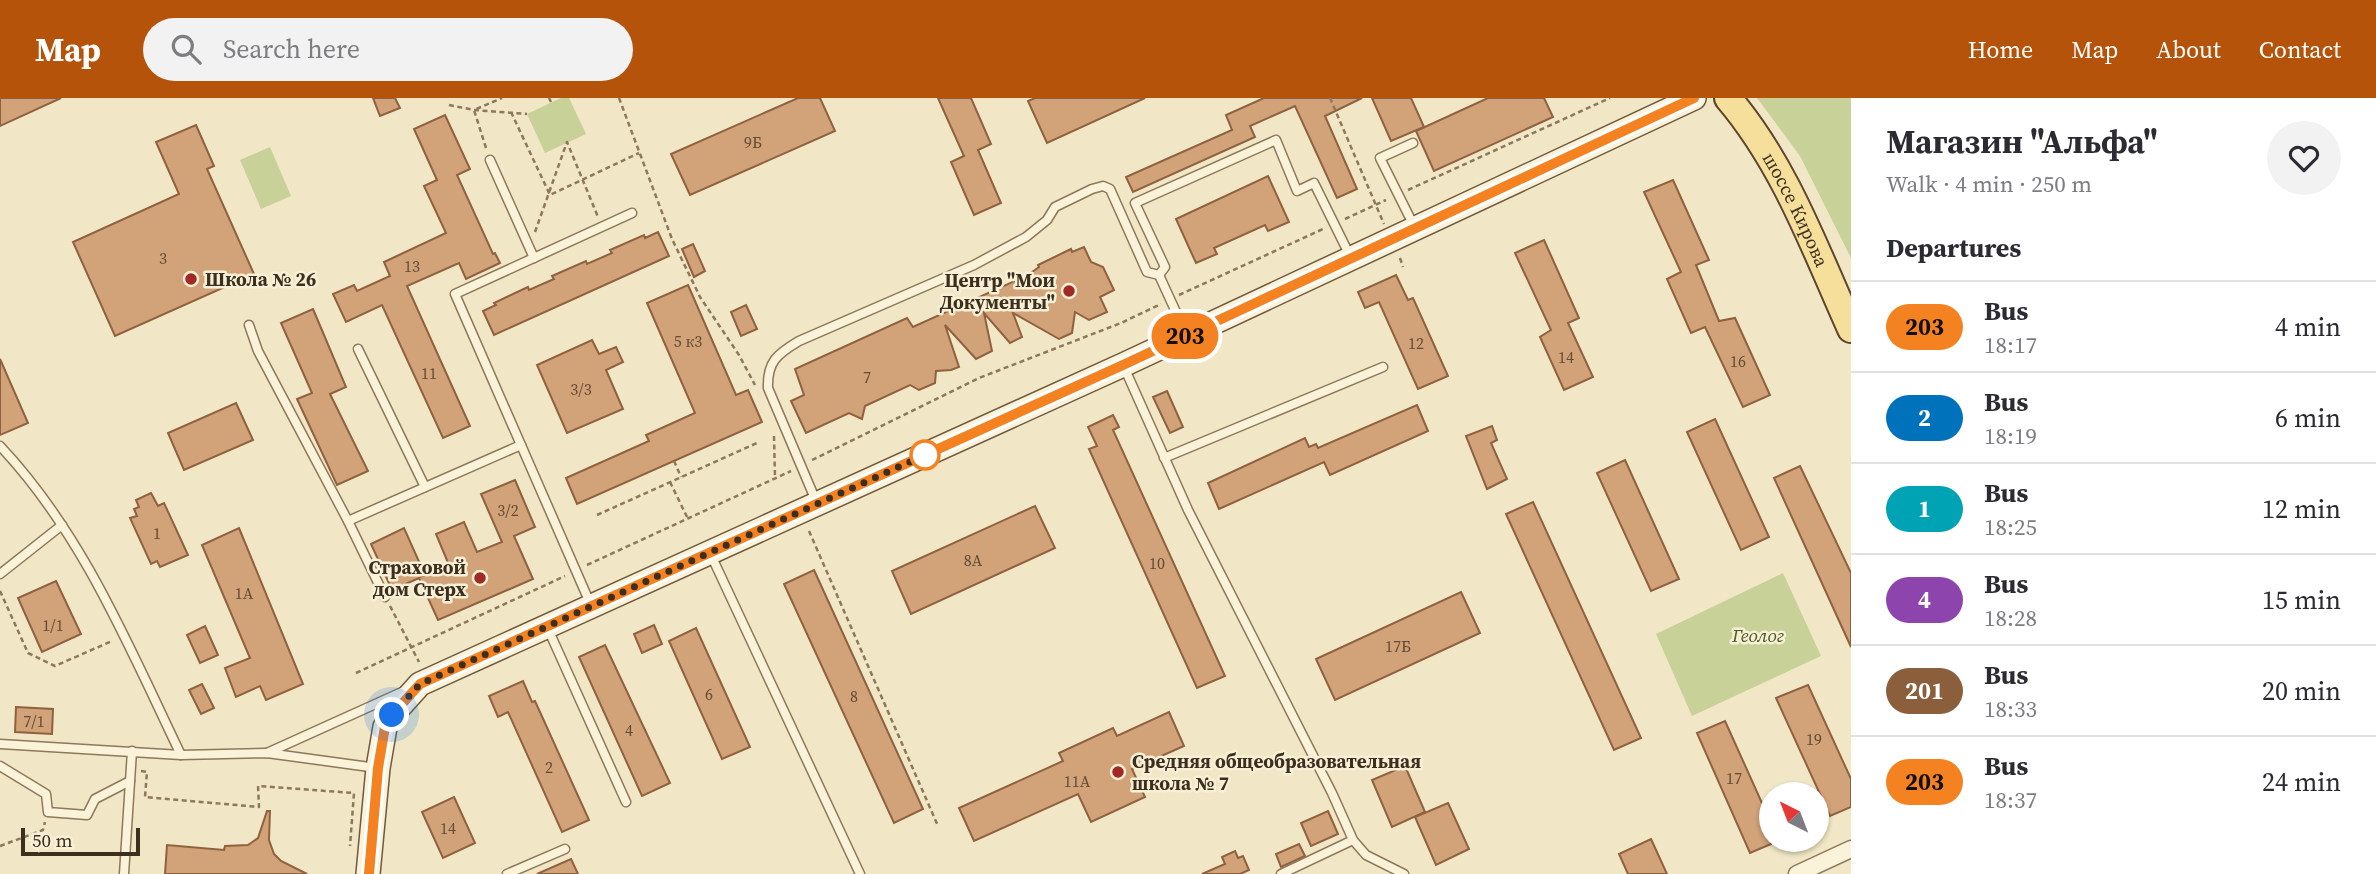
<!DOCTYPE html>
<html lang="en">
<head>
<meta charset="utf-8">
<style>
  :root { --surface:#fff; --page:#f2f2f3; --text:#2b2b33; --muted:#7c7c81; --line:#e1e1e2; --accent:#b45309 }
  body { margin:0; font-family:"Source Serif 4",serif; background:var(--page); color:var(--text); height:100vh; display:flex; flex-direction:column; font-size:26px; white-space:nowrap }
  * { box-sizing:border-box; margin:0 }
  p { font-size:23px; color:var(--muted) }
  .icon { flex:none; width:38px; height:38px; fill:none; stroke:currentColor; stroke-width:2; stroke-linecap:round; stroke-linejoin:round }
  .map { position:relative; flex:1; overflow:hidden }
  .details { display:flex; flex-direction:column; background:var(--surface); width:525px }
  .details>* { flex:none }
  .badge { padding:0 14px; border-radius:23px; font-size:24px; line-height:46px }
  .needle { width:46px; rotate:318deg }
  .controls { position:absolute; left:1759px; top:684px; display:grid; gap:14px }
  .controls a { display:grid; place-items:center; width:70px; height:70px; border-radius:50%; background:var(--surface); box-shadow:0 2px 5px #0004; font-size:35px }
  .scale { position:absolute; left:21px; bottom:18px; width:119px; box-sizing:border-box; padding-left:7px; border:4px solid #3d2f1e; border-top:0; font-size:19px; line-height:24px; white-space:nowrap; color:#3d2f1e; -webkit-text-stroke:5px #f8f0d6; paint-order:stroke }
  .you { position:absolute; width:35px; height:35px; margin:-18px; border:5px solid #fff; border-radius:50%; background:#1a73e8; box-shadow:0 0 0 10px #1a73e833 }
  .map>.badge { position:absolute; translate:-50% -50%; box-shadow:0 0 0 4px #fff }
  h2 { padding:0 35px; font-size:26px; line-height:63px }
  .round { display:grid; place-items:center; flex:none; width:74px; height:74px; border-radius:37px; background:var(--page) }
  .headline { display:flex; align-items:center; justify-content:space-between; height:119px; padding:0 35px }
  h1 { font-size:33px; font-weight:700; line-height:52px }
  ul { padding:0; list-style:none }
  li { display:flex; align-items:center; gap:21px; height:91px; padding:0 35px; border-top:2px solid var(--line) }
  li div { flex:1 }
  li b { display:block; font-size:26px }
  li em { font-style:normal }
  li .badge { min-width:77px; font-weight:700; text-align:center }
  header { display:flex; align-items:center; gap:42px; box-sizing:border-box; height:98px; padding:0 35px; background:var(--accent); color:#fff }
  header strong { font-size:33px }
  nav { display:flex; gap:38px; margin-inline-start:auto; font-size:24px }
  .search { width:490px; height:63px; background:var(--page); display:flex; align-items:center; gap:18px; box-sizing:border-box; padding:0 24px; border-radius:38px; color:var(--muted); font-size:26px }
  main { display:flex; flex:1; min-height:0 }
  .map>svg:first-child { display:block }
  .green { fill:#c8d198 }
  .building { fill:#d2a279; stroke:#8f613e; stroke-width:2 }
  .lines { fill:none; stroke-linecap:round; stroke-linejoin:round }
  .service-casing { stroke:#8e785a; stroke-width:11 }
  .minor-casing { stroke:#8e785a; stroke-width:19 }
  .secondary-casing { stroke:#70593d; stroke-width:26 }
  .primary-casing { stroke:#5c452e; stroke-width:30 }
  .path { stroke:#8e785a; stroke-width:2.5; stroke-dasharray:5 3.5; stroke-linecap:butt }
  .service { stroke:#fbf2da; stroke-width:8 }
  .minor { stroke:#fbf2da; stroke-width:16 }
  .secondary { stroke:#fbf2da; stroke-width:23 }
  .primary { stroke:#f6de9b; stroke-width:26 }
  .line-casing { stroke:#fff; stroke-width:16 }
  .line { stroke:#f58220; stroke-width:10 }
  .walk { stroke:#3d2f1e; stroke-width:7; stroke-dasharray:0 12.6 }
  .poi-dot { fill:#a22a25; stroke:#f8f0d6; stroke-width:2.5 }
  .stop-dot { fill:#fff; stroke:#f58220; stroke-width:3.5 }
  .labels { text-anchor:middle; stroke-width:5; stroke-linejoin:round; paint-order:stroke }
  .number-label { font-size:16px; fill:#624c35 }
  .street-label { font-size:19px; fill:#3d2f1e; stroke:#f8f0d6 }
  .poi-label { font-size:19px; font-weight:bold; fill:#3d2f1e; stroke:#f8f0d6; text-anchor:start }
  .park-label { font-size:19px; font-style:italic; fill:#4b5b24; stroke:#f8f0d6 }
</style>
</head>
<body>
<header>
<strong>Map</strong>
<div class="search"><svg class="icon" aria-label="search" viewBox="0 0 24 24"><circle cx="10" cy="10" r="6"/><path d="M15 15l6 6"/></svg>Search here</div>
<nav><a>Home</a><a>Map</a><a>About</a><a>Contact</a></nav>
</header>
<main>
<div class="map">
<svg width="1851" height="776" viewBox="0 0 1851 776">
  <rect width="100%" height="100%" fill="#f1e6c5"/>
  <g class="green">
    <polygon points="561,0 569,0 586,36 545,55 527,16"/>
    <polygon points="1757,0 1851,0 1851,160 1800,58"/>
    <polygon points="270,49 291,98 261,111 240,62"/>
    <polygon points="1783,475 1821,558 1692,618 1656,536"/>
  </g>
  <g class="building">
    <polygon points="0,0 61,0 0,28"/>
    <polygon points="373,0 395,0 400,10 380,18"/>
    <polygon points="798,0 820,0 835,33 690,97 671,56"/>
    <polygon points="938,0 971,0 991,46 978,52 1001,105 974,117 951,64 964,58"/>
    <polygon points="1035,0 1145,0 1047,45 1028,3"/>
    <polygon points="1264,0 1362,0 1325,18 1357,91 1337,100 1295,8 1250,28 1255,39 1133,94 1126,79 1232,32 1226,17"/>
    <polygon points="1372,0 1411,0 1424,29 1391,43"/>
    <polygon points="1488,0 1544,0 1553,19 1434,73 1416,33"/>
    <polygon points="445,17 470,71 457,77 493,156 495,155 500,165 466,181 459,165 407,188 470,328 443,340 382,207 346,224 333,196 354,187 357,193 390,178 384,164 446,135 424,88 437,82 414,31"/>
    <polygon points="196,27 214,68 207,71 254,176 115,238 73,144 179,96 156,44"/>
    <polygon points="1268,78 1289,124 1268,133 1265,127 1214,150 1217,156 1196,165 1176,121"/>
    <polygon points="1673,82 1709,162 1696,167 1719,223 1735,220 1770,297 1743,309 1705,229 1691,235 1667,181 1681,174 1644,94"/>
    <polygon points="658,134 669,158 494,237 483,213 496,207 494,205 528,189 529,192 554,181 552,178 586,163 587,166 612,155 610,152 644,137 645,140"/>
    <polygon points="1544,142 1579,220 1568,225 1593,279 1564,292 1540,239 1551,232 1515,155"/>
    <polygon points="693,146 705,173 694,179 682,151"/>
    <polygon points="1084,149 1091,164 1103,169 1114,192 1100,199 1107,214 1089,222 1075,214 1072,235 1059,241 1013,215 1022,239 1010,245 984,215 992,253 976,261 945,227 959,269 951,272 936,273 935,285 919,292 910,287 865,308 862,321 849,315 806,335 791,303 804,297 795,271 907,220 913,229 1028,177 1039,169 1038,167 1071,151 1072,154"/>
    <polygon points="1396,177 1408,202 1413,200 1448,278 1418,291 1379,204 1365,210 1358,194"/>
    <polygon points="688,187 736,297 748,292 762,324 577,406 566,380 649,343 646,337 695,315 647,205"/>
    <polygon points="746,207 757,231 741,238 731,214"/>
    <polygon points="313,211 346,289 330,296 368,373 337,387 297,301 312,295 281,225"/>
    <polygon points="592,242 599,256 616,249 623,264 606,272 623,311 567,335 537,267"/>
    <polygon points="0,261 28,325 0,337"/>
    <polygon points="1167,293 1183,329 1170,335 1153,299"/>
    <polygon points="236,305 253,342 184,372 168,335"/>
    <polygon points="1417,307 1428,333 1330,377 1324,364 1219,411 1208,385 1305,340 1309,349 1316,346 1318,350"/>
    <polygon points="1113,317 1119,329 1113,332 1225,578 1197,590 1089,351 1097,348 1088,329"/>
    <polygon points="1715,321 1769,439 1741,452 1687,334"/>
    <polygon points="1492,328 1497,342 1491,345 1507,381 1487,391 1466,338"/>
    <polygon points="1625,362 1679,481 1651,493 1597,375"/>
    <polygon points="1800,368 1851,475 1851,549 1774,380"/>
    <polygon points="515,382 535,429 514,438 533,481 438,522 419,480 392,492 371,446 404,430 425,477 420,479 449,467 436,436 464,424 477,454 502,444 481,396"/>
    <polygon points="151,395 158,408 164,405 188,457 160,469 157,463 151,466 130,420 137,418 134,411 139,409 136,402"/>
    <polygon points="1533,404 1641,640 1614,652 1506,416"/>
    <polygon points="1035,408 1055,450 911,516 892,473"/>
    <polygon points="239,430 303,586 266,602 260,588 236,599 225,570 250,560 202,447"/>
    <polygon points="814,472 923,711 894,725 784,486"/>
    <polygon points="56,483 81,536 42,554 18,500"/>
    <polygon points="1461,494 1480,535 1335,602 1316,561"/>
    <polygon points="654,527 662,546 642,555 634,536"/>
    <polygon points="205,528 218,557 200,565 187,537"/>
    <polygon points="696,530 750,649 722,661 669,543"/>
    <polygon points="605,547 670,685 642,698 579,559"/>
    <polygon points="523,583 532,604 535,603 589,722 562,734 508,614 498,619 489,598"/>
    <polygon points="202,586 214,610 201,616 189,592"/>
    <polygon points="1808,587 1851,681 1851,709 1830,718 1776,600"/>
    <polygon points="16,609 53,611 52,636 15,634"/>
    <polygon points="1169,614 1184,648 1132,671 1145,699 1091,724 1078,696 974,743 959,710 1063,663 1059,655 1113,630 1117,638"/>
    <polygon points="1725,623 1771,725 1771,746 1750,755 1697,635"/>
    <polygon points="1405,668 1425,714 1392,729 1372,682"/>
    <polygon points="454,699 475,745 443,760 422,714"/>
    <polygon points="1448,705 1469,751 1436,767 1415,719"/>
    <polygon points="267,713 270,713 269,742 274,756 281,763 307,776 165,776 167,747 224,752 225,748 248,747 258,740"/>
    <polygon points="1328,713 1338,736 1311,748 1301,725"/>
    <polygon points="1651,741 1667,776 1628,776 1619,756"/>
    <polygon points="1299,746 1305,758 1281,769 1276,756"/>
    <polygon points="1235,753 1238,760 1243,758 1249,772 1240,776 1202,776 1225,766 1222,759"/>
    <polygon points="571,761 578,776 537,776"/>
  </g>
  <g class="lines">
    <g class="service-casing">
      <g id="service">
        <polyline points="1413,45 1380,60 1414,128"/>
        <polyline points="490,62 534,160"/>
        <polyline points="1159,177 1165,169 1135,105 1276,42 1297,93 1314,85 1351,160"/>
        <polyline points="249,227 258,253 348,423 385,499"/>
        <polyline points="358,251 425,389"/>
        <polyline points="1124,269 1188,412 1332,695 1353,742 1366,757 1404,776"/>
        <path d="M0,348C83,436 129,549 181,657L267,655L377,670"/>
        <polyline points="1164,360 1383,269"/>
        <path d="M816,403L768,290C767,264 777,256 799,243L974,167L1026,139L1047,122L1055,109L1092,91L1103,88L1110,91L1147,174L1159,177L1186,236"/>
        <polyline points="348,423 521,347"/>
        <polyline points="710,455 860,776"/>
        <polyline points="0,476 62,427"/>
        <polyline points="590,505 455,196 632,115"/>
        <polyline points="548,531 626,704"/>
        <polyline points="0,646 181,657"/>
        <polyline points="267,655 402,594"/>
        <polyline points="0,668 46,696 48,714 87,717 95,701 130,683"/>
        <polyline points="124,776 132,653"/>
        <polyline points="507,776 565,751"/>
        <polyline points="1281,776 1353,742"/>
      </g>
    </g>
    <g class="minor-casing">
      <polyline id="minor" points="1797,776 1851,751"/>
    </g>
    <g class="secondary-casing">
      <polyline id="secondary" points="368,776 378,670 385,629 392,617 420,586 1123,267 1694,0"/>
    </g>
    <g class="primary-casing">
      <g id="primary">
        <path id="s1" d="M1728,0C1785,67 1815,151 1851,231"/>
      </g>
    </g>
    <g class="path">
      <polyline points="549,0 551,4"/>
      <polyline points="619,0 672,141 700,199 739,257 755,287"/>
      <polyline points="1330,0 1384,126"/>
      <polyline points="449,7 474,12 527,16"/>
      <polyline points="511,14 550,97 639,55"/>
      <polyline points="486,50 474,12 502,0"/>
      <polyline points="1408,92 1610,0"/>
      <polyline points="1345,121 1386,102"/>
      <polyline points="535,134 567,44 598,119"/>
      <polyline points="1400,160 1403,169"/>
      <polyline points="1179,197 1323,131"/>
      <polyline points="774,338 775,380"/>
      <polyline points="812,362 979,280 1121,225 1161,206"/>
      <polyline points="674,363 681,379"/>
      <polyline points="670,384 688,421"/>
      <polyline points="597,417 757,345"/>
      <polyline points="809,433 938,728"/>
      <polyline points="587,467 791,373"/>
      <polyline points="0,493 28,555 55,568 112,543"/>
      <polyline points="390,508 419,564"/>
      <polyline points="356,575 565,478"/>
      <polyline points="141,673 147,674 145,699 259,709 258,688 354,695 350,748"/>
      <polyline points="0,748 43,732 45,724"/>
    </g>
    <use href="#service" class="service"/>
    <use href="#minor" class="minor"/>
    <use href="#secondary" class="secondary"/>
    <use href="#primary" class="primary"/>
  </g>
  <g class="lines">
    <g class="line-casing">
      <polyline id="line" points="369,776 378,670 385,629 392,617 420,586 1123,267 1694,0"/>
    </g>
    <use href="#line" class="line"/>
    <polyline class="walk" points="392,617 420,586 925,357"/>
  </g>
  <g class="poi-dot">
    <circle cx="191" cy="181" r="7"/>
    <circle cx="1069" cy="193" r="7"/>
    <circle cx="480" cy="480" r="7"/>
    <circle cx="1118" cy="674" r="7"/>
  </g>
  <circle class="stop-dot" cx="925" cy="357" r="14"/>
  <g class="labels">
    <g class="number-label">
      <text x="753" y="50">9Б</text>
      <text x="163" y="166">3</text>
      <text x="412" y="174">13</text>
      <text x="688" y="249">5 к3</text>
      <text x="1416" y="251">12</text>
      <text x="1566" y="265">14</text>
      <text x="1738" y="269">16</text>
      <text x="429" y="281">11</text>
      <text x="867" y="285">7</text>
      <text x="581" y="297">3/3</text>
      <text x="508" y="418">3/2</text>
      <text x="157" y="441">1</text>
      <text x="973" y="468">8А</text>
      <text x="1157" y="471">10</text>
      <text x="244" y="501">1А</text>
      <text x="53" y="533">1/1</text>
      <text x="1398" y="554">17Б</text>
      <text x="709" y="602">6</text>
      <text x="854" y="604">8</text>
      <text x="34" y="629">7/1</text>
      <text x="629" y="638">4</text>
      <text x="1814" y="647">19</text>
      <text x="549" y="675">2</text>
      <text x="1734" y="686">17</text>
      <text x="1077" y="689">11А</text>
      <text x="448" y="736">14</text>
    </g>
    <g class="street-label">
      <text dy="7" stroke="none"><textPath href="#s1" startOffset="131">шоссе Кирова</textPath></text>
    </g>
    <g class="poi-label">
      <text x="205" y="188">Школа № 26</text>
      <text x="1055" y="189" text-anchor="end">Центр "Мои<tspan x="1055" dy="22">Документы"</tspan></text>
      <text x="466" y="476" text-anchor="end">Страховой<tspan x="466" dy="22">дом Стерх</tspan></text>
      <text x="1132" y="670">Cредняя общеобразовательная<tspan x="1132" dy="22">школа № 7</tspan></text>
    </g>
    <g class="park-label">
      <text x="1758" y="544">Геолог</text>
    </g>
  </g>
</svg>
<div class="controls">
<a><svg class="needle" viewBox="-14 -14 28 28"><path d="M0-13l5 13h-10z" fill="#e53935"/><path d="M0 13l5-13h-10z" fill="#7c7c81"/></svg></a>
</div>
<div class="scale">50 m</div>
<div class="you" style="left:392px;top:617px"></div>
<b class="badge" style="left:1185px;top:238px;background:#f58220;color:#111">203</b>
</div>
<section class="details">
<div class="headline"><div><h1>Магазин &quot;Альфа&quot;</h1><p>Walk · 4 min · 250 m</p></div><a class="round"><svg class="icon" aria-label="heart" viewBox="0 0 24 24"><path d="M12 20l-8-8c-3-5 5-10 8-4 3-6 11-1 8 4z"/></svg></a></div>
<h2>Departures</h2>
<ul>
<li><span class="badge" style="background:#f58220;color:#111">203</span><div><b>Bus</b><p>18:17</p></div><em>4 min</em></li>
<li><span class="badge" style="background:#0072bc;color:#fff">2</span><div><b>Bus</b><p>18:19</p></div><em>6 min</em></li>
<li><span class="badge" style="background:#00a3b4;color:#fff">1</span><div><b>Bus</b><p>18:25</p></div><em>12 min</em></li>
<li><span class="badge" style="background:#8e44ad;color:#fff">4</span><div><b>Bus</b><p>18:28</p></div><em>15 min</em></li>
<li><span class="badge" style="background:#8b5e3c;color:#fff">201</span><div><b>Bus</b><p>18:33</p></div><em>20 min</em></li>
<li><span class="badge" style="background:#f58220;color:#111">203</span><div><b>Bus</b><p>18:37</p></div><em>24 min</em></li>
</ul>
</section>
</main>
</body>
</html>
